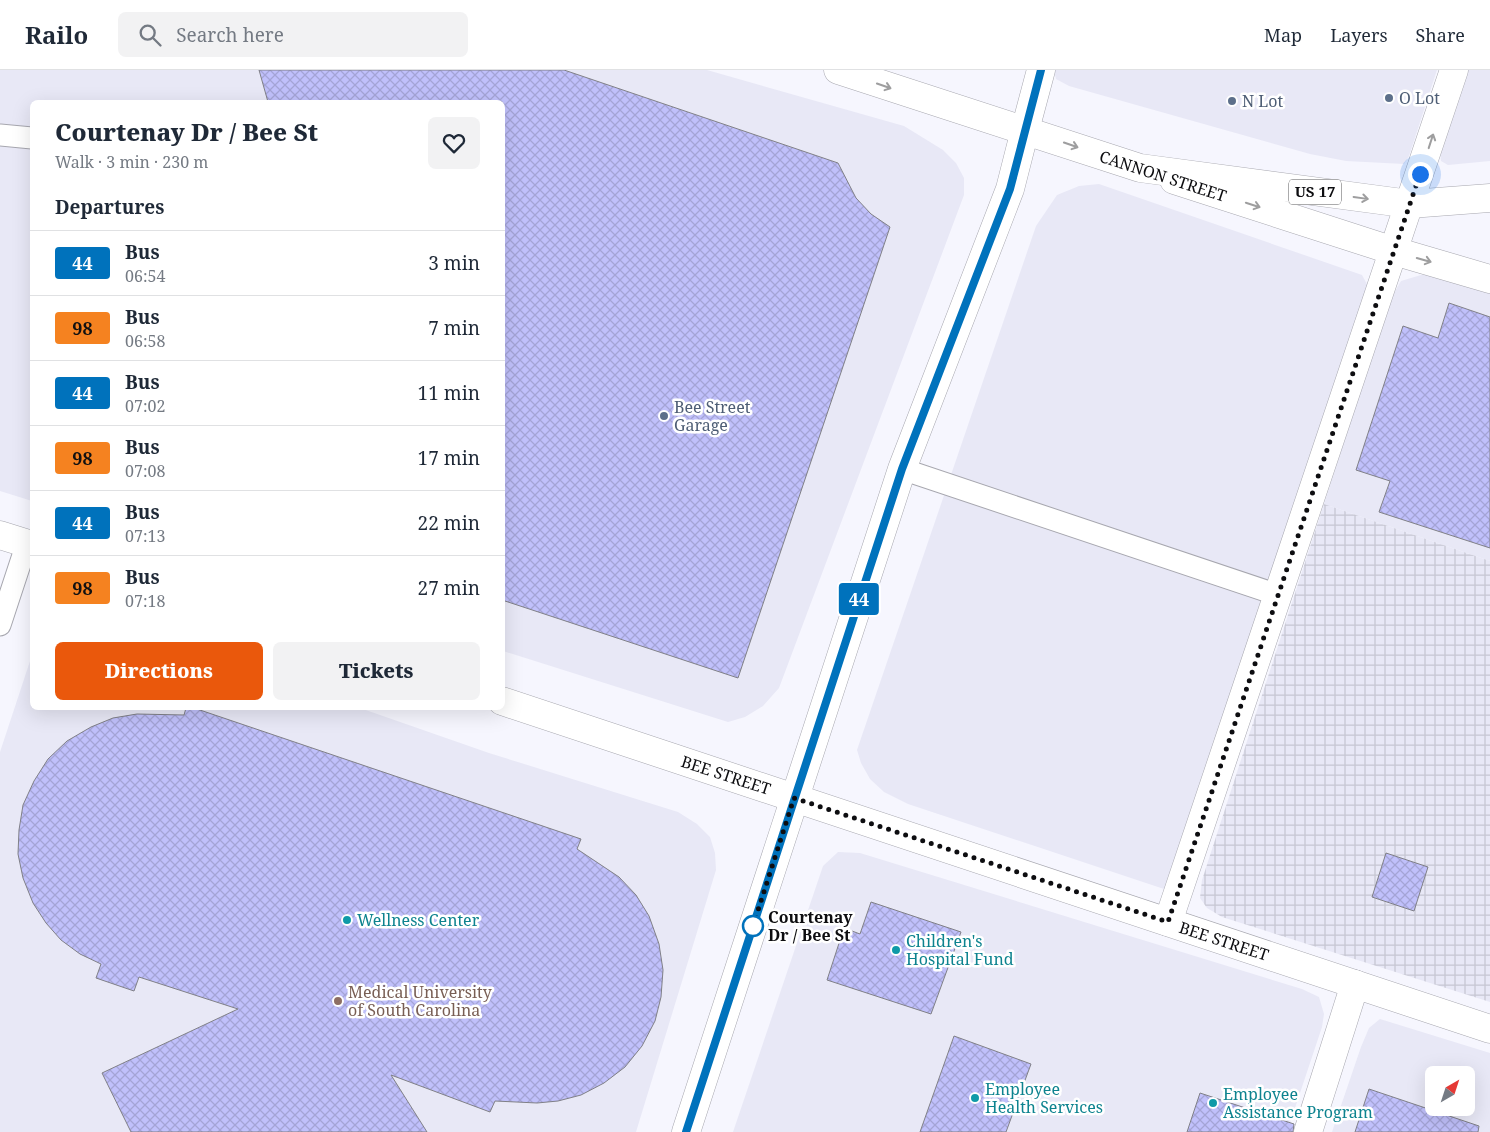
<!DOCTYPE html>
<html lang="en">
<head>
<meta charset="utf-8">
<style>
  :root { --surface:#fff; --page:#f2f2f3; --text:#1f2937; --muted:#747a83; --line:#e0e1e3; --accent:#ea580c }
  body { margin:0; font-family:"Noto Serif",serif; background:var(--page); color:var(--text); height:100vh; display:flex; flex-direction:column; font-size:19px; white-space:nowrap }
  * { box-sizing:border-box; margin:0 }
  p { font-size:16px; color:var(--muted) }
  .icon { flex:none; width:28px; height:28px; fill:none; stroke:currentColor; stroke-width:2; stroke-linecap:round; stroke-linejoin:round }
  .map { position:relative; flex:1; overflow:hidden }
  .panel { position:absolute; left:30px; top:30px; width:475px; height:610px; display:flex; flex-direction:column; background:var(--surface); border-radius:8px; box-shadow:0 5px 20px #0002 }
  .panel>* { flex:none }
  .badge { padding:0 10px; border-radius:4px; font-size:18px; line-height:32px }
  .needle { width:32px; rotate:39deg }
  .tools { position:absolute; left:1425px; top:996px; display:grid; gap:10px }
  .tools a { display:grid; place-items:center; width:50px; height:50px; border-radius:8px; background:var(--surface); box-shadow:0 5px 20px #0002; font-size:25px }
  .you { position:absolute; width:25px; height:25px; margin:-12px; border:4px solid #fff; border-radius:50%; background:#1a73e8; box-shadow:0 0 0 8px #1a73e833 }
  .map>.badge { position:absolute; translate:-50% -50%; box-shadow:0 0 0 2px #fff }
  h2 { padding:0 25px; font-size:19px; line-height:45px }
  .round { display:grid; place-items:center; flex:none; width:52px; height:52px; border-radius:8px; background:var(--page) }
  .headline { display:flex; align-items:center; justify-content:space-between; height:85px; padding:0 25px }
  h1 { font-size:24px; font-weight:800; line-height:38px }
  .cta { display:flex; gap:10px; margin-top:auto; padding:10px 25px }
  .cta a { flex:1; height:58px; border-radius:8px; background:var(--accent); color:#fff; font-size:20px; font-weight:800; line-height:58px; text-align:center }
  .cta a+a { background:var(--page); color:var(--text) }
  ul { padding:0; list-style:none }
  li { display:flex; align-items:center; gap:15px; height:65px; padding:0 25px; border-top:1px solid var(--line) }
  li div { flex:1 }
  li b { display:block; font-size:19px }
  li em { font-style:normal }
  li .badge { min-width:55px; font-weight:700; text-align:center }
  header { display:flex; align-items:center; gap:30px; box-sizing:border-box; height:70px; padding:0 25px; background:var(--surface); border-bottom:1px solid var(--line) }
  header strong { font-size:24px }
  nav { display:flex; gap:28px; margin-inline-start:auto; font-size:18px }
  .search { width:350px; height:45px; background:var(--page); display:flex; align-items:center; gap:12px; box-sizing:border-box; padding:0 18px; border-radius:8px; color:var(--muted); font-size:19px }
  .map>svg:first-child { display:block }
  .built { fill:#e8e8f6; fill-rule:evenodd }
  .industrial { fill:url(#industrial-grid) }
  .building { fill:url(#building-cross-hatch); stroke:#808087 }
  .lines { fill:none; stroke-linecap:round; stroke-linejoin:round }
  .service-casing { stroke:#a7a7af; stroke-width:23 }
  .minor-casing { stroke:#a7a7af; stroke-width:29 }
  .tertiary-casing { stroke:#a7a7af; stroke-width:29 }
  .secondary-casing { stroke:#a7a7af; stroke-width:29 }
  .trunk-casing { stroke:#a7a7af; stroke-width:29 }
  .service { stroke:#fff; stroke-width:21 }
  .minor { stroke:#fff; stroke-width:28 }
  .tertiary { stroke:#fff; stroke-width:28 }
  .secondary { stroke:#fff; stroke-width:28 }
  .trunk { stroke:#fff; stroke-width:28 }
  .oneway { stroke:#9e9e9f }
  .line-casing { stroke:#fff; stroke-width:11 }
  .line { stroke:#0072bc; stroke-width:8 }
  .walk { stroke:#0d0d10; stroke-width:5; stroke-dasharray:0 9 }
  .service-dot { fill:#5c6f8a; stroke:#fff; stroke-width:2 }
  .culture-dot { fill:#0f9aa8; stroke:#fff; stroke-width:2 }
  .stop-dot { fill:#fff; stroke:#0072bc; stroke-width:2.5 }
  .education-dot { fill:#8d6e63; stroke:#fff; stroke-width:2 }
  .labels { text-anchor:middle; stroke-width:5; stroke-linejoin:round; paint-order:stroke }
  .shield { fill:#fff; stroke:#565658; stroke-width:1 }
  .shield-label { font-size:15px; font-weight:bold; fill:#0d0d10 }
  .service-label { font-size:16px; fill:#4e5e75; stroke:#fff; text-anchor:start }
  .street-label { font-size:16px; fill:#0d0d10; stroke:#fff }
  .stop-label { font-size:16px; font-weight:bold; fill:#0d0d10; stroke:#fff; text-anchor:start }
  .culture-label { font-size:16px; fill:#0d838f; stroke:#fff; text-anchor:start }
  .education-label { font-size:16px; fill:#785e54; stroke:#fff; text-anchor:start }
</style>
</head>
<body>
<header>
<strong>Railo</strong>
<div class="search"><svg class="icon" aria-label="search" viewBox="0 0 24 24"><circle cx="10" cy="10" r="6"/><path d="M15 15l6 6"/></svg>Search here</div>
<nav><a>Map</a><a>Layers</a><a>Share</a></nav>
</header>
<div class="map">
<svg width="1490" height="1062" viewBox="0 0 1490 1062">
  <defs>
    <pattern id="industrial-grid" width="8" height="8" patternUnits="userSpaceOnUse" patternTransform="scale(1.25)"><rect width="8" height="8" fill="#e8e8f6"/><path d="M0 4h8M4 0v8" fill="none" stroke="#c6c6d2"/></pattern>
    <pattern id="building-cross-hatch" width="8" height="8" patternUnits="userSpaceOnUse" patternTransform="scale(1.25)"><rect width="8" height="8" fill="#c0c0fb"/><path d="M0 0l8 8M0 8l8-8" fill="none" stroke="#a4a4d6"/></pattern>
  </defs>
  <rect width="100%" height="100%" fill="#f6f6fe"/>
  <g class="built">
    <polygon points="0,0 707,0 904,56 943,80 956,93 964,108 964,125 779,618 763,636 745,647 728,652 503,581 502,32 32,32 32,431 0,421"/>
    <polygon points="1054,0 1437,0 1409,86 1404,94 1346,91 1310,84 1069,16 1056,9"/>
    <polygon points="1466,0 1490,0 1490,91 1448,95 1441,91 1440,81"/>
    <polygon points="1099,114 1362,205 1368,216 1171,812 1164,819 908,734 884,722 870,709 861,693 857,680 1036,156 1057,125 1079,116"/>
    <polygon points="1442,204 1490,219 1490,491 1324,434 1391,228 1401,211 1421,205"/>
    <polygon points="32,585 32,638 360,638 489,683 678,742 697,754 710,767 715,783 716,800 636,1062 0,1062 0,682"/>
    <polygon points="838,782 860,783 1302,919 1319,927 1324,944 1322,957 1287,1062 733,1062 823,796"/>
    <path d="M1380,949L1490,983V1062H1332L1361,977L1369,958ZM1434,1005H1466V1038H1434Z"/>
  </g>
  <polygon class="industrial" points="1324,434 1490,491 1490,932 1222,847 1207,838 1200,828 1202,810"/>
  <g class="building">
    <polygon points="259,0 564,0 838,93 856,128 871,144 890,157 738,608 502,530 502,32 268,32"/>
    <polygon points="1449,233 1490,247 1490,478 1379,442 1390,411 1356,400 1403,256 1438,268"/>
    <polygon points="186,638 194,638 581,769 577,779 619,807 636,825 649,846 659,874 663,900 661,927 655,951 642,976 625,997 604,1013 581,1025 558,1031 537,1033 495,1031 490,1042 391,1005 427,1062 131,1062 102,1003 238,939 139,907 134,921 96,908 101,894 80,884 61,870 46,853 33,833 23,808 18,784 19,760 23,735 34,711 48,689 67,671 91,657 113,648 137,644 184,645"/>
    <polygon points="1386,783 1428,797 1414,841 1372,827"/>
    <polygon points="871,832 961,862 931,944 827,910 844,858 860,864"/>
    <polygon points="954,966 1031,994 1006,1062 920,1062"/>
    <polygon points="1369,1019 1479,1056 1478,1062 1355,1062"/>
    <polygon points="1200,1023 1294,1054 1293,1062 1187,1062"/>
  </g>
  <g class="lines">
    <g class="service-casing">
      <g id="service">
        <polyline points="0,65 32,68"/>
        <polyline points="902,399 1278,525"/>
        <polyline points="0,555 27,473"/>
      </g>
    </g>
    <g class="minor-casing">
      <g id="minor">
        <polyline points="1025,60 1041,0"/>
        <polyline points="1168,852 1454,0"/>
        <polyline points="1308,1062 1355,914"/>
      </g>
    </g>
    <g class="tertiary-casing">
      <g id="tertiary">
        <polyline points="0,465 32,475"/>
        <polyline points="502,631 1490,959"/>
        <polyline points="686,1062 902,399 1010,119 1025,60"/>
      </g>
    </g>
    <g class="secondary-casing">
      <polyline id="secondary" points="1174,110 1394,181 1490,209"/>
    </g>
    <g class="trunk-casing">
      <polyline id="trunk" points="838,0 1140,98 1410,134 1490,128"/>
    </g>
    <use href="#service" class="service"/>
    <use href="#minor" class="minor"/>
    <use href="#tertiary" class="tertiary"/>
    <use href="#secondary" class="secondary"/>
    <use href="#trunk" class="trunk"/>
  </g>
  <defs><path id="oneway-shaft" d="M-6 0H5M1.5-3L5.5 0L1.5 3" fill="none" stroke-width="1.6" stroke-linecap="round" stroke-linejoin="round" transform="scale(1.25)"/></defs>
  <g class="oneway">
    <use href="#oneway-shaft" transform="translate(884 16) rotate(19)"/>
    <use href="#oneway-shaft" transform="translate(1431 71) rotate(-72)"/>
    <use href="#oneway-shaft" transform="translate(1071 75) rotate(19)"/>
    <use href="#oneway-shaft" transform="translate(1361 128) rotate(8)"/>
    <use href="#oneway-shaft" transform="translate(1253 135) rotate(18)"/>
    <use href="#oneway-shaft" transform="translate(1424 190) rotate(16)"/>
  </g>
  <g class="lines">
    <g class="line-casing">
      <polyline id="line" points="686,1062 902,399 1010,119 1041,0"/>
    </g>
    <use href="#line" class="line"/>
    <polyline class="walk" points="753,856 794,728 1168,852 1420,104"/>
  </g>
  <g class="service-dot">
    <circle cx="1389" cy="28" r="5"/>
    <circle cx="1232" cy="31" r="5"/>
    <circle cx="664" cy="346" r="5"/>
  </g>
  <g class="culture-dot">
    <circle cx="347" cy="850" r="5"/>
    <circle cx="896" cy="880" r="5"/>
    <circle cx="975" cy="1028" r="5"/>
    <circle cx="1213" cy="1033" r="5"/>
  </g>
  <circle class="stop-dot" cx="753" cy="856" r="10"/>
  <circle class="education-dot" cx="338" cy="931" r="5"/>
  <g class="labels">
    <rect class="shield" x="1289" y="109.5" width="52" height="25" rx="4"/>
    <g class="shield-label">
      <text x="1315" y="127">US 17</text>
    </g>
    <g class="service-label">
      <text x="1399" y="34">O Lot</text>
      <text x="1242" y="37">N Lot</text>
      <text x="674" y="343">Bee Street<tspan x="674" dy="18">Garage</tspan></text>
    </g>
    <g class="street-label">
      <text transform="translate(1163 106) rotate(18)" y="6">CANNON STREET</text>
      <text transform="translate(726 705) rotate(18)" y="6">BEE STREET</text>
      <text transform="translate(1224 871) rotate(18)" y="6">BEE STREET</text>
    </g>
    <g class="stop-label">
      <text x="768" y="853">Courtenay<tspan x="768" dy="18">Dr / Bee St</tspan></text>
    </g>
    <g class="culture-label">
      <text x="357" y="856">Wellness Center</text>
      <text x="906" y="877">Children's<tspan x="906" dy="18">Hospital Fund</tspan></text>
      <text x="985" y="1025">Employee<tspan x="985" dy="18">Health Services</tspan></text>
      <text x="1223" y="1030">Employee<tspan x="1223" dy="18">Assistance Program</tspan></text>
    </g>
    <g class="education-label">
      <text x="348" y="928">Medical University<tspan x="348" dy="18">of South Carolina</tspan></text>
    </g>
  </g>
</svg>
<div class="tools">
<a><svg class="needle" viewBox="-14 -14 28 28"><path d="M0-13l5 13h-10z" fill="#e53935"/><path d="M0 13l5-13h-10z" fill="#747a83"/></svg></a>
</div>
<div class="you" style="left:1420px;top:104px"></div>
<b class="badge" style="left:859px;top:529px;background:#0072bc;color:#fff">44</b>
<section class="panel">
<div class="headline"><div><h1>Courtenay Dr / Bee St</h1><p>Walk · 3 min · 230 m</p></div><a class="round"><svg class="icon" aria-label="heart" viewBox="0 0 24 24"><path d="M12 20l-8-8c-3-5 5-10 8-4 3-6 11-1 8 4z"/></svg></a></div>
<h2>Departures</h2>
<ul>
<li><span class="badge" style="background:#0072bc;color:#fff">44</span><div><b>Bus</b><p>06:54</p></div><em>3 min</em></li>
<li><span class="badge" style="background:#f58220;color:#111">98</span><div><b>Bus</b><p>06:58</p></div><em>7 min</em></li>
<li><span class="badge" style="background:#0072bc;color:#fff">44</span><div><b>Bus</b><p>07:02</p></div><em>11 min</em></li>
<li><span class="badge" style="background:#f58220;color:#111">98</span><div><b>Bus</b><p>07:08</p></div><em>17 min</em></li>
<li><span class="badge" style="background:#0072bc;color:#fff">44</span><div><b>Bus</b><p>07:13</p></div><em>22 min</em></li>
<li><span class="badge" style="background:#f58220;color:#111">98</span><div><b>Bus</b><p>07:18</p></div><em>27 min</em></li>
</ul>
<div class="cta"><a>Directions</a><a>Tickets</a></div>
</section>
</div>
</body>
</html>
